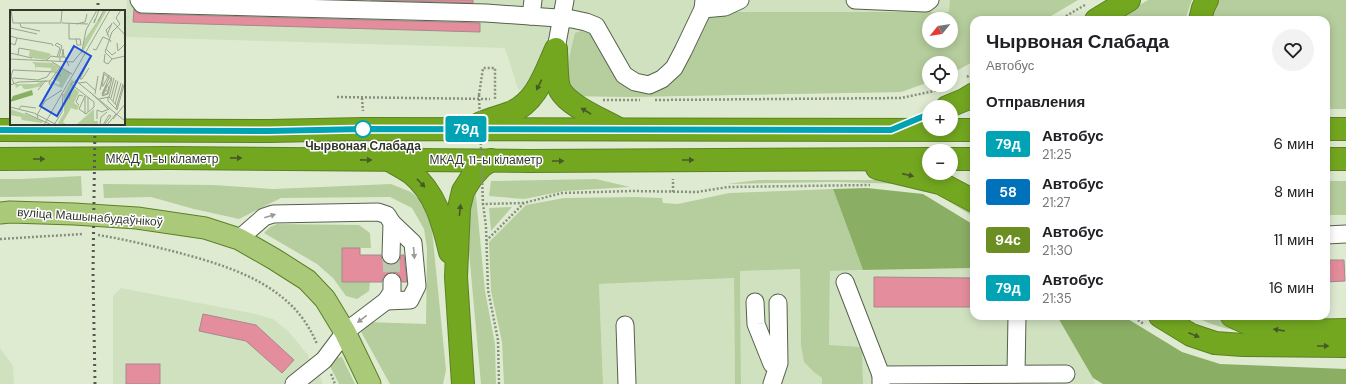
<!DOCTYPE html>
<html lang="ru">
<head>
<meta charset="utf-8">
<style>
  :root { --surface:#fff; --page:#f2f2f2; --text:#202124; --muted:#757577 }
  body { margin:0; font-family:"DM Sans",sans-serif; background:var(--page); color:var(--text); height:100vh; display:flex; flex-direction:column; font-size:15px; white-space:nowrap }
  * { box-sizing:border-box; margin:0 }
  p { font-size:13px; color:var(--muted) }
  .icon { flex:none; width:22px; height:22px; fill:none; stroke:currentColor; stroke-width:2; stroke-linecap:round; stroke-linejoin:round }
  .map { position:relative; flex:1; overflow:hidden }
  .details { position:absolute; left:970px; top:16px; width:360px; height:304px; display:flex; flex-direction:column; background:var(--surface); border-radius:12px; box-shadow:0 2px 10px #0003 }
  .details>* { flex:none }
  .badge { padding:0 8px; border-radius:3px; font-size:14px; line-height:26px }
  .needle { width:26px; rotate:240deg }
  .tools { position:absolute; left:922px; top:12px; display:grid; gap:8px }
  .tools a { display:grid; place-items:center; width:36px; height:36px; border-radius:50%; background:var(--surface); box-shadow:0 2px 10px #0003; font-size:20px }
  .map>.badge { position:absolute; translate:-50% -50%; box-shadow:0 0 0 2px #fff }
  h2 { padding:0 16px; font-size:15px; line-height:36px }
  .round { display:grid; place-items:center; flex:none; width:42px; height:42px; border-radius:21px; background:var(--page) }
  .summary { display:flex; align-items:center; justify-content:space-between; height:68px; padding:0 16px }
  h1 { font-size:19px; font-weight:800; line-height:30px }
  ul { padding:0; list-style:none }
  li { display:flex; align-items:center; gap:12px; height:48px; padding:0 16px }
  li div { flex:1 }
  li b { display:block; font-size:15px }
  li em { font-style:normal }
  li .badge { min-width:44px; font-weight:700; text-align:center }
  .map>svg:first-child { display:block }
  .built { fill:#d0e1c0; fill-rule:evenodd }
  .green { fill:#b6ce9d; fill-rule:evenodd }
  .forest { fill:#8bae65 }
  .building { fill:#e48d9c; stroke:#a7888c }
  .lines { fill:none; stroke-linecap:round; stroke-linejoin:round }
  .minor-tunnel { stroke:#bcc7b0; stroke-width:17; stroke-dasharray:17 8; stroke-linecap:butt }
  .minor-casing { stroke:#56614b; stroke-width:19 }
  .major-casing { stroke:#5c8025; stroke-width:23 }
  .highway-casing { stroke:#5c8025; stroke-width:24 }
  .path { stroke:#878f7e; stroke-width:2.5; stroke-dasharray:2 2; stroke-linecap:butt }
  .minor { stroke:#fff; stroke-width:17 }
  .major { stroke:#abca79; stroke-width:21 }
  .highway { stroke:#73a720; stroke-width:22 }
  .rail { stroke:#53594c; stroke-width:3; stroke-dasharray:2 4; stroke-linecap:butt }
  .path-bridge { stroke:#878f7e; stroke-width:2.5; stroke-dasharray:2 2; stroke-linecap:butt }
  .oneway { fill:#465929 }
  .oneway2 { fill:#989b96 }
  .line-casing { stroke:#fff; stroke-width:9 }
  .line { stroke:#00a3b4; stroke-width:6 }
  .stop-dot { fill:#fff; stroke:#00a3b4; stroke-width:2 }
  .labels { text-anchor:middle; stroke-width:3; stroke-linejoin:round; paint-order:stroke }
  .stop-label { font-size:12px; font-weight:bold; fill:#32372d; stroke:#fff }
  .street-label { font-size:12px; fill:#32372d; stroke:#fff }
  .inset-road { fill:none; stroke:#99a38f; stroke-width:1 }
  .view { fill:#1d4ed8; fill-opacity:0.15; stroke:#1d4ed8; stroke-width:2 }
  .inset-edge { fill:none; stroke:#32372d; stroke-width:2 }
</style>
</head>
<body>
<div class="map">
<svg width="1346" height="384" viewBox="0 0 1346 384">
  <rect width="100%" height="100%" fill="#deebd1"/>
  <g class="built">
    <path d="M127,0H1078L1044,20H974V61L951,74V63H929V82L901,92L628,97L572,96L518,89L505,48L125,37ZM929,19H951V41H929Z"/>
    <polygon points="974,268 974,316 1057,316 1093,378 1095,384 863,384 862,347 829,346 830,271"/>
    <polygon points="800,269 801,345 815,373 822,378 822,384 741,384 740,271"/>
    <polygon points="734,278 735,384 603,384 599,284"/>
    <polygon points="121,288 251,313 273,319 288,331 308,355 313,368 319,374 323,384 113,384 113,296"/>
    <polygon points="0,348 13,366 14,384 0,384"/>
  </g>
  <g class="green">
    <path d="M950,0H1078L1044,20H974V61L951,74V63H929V82L901,92L628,97L572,96L566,89C567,69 570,52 575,33C584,29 588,31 594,38L631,87L650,93L666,87L677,74L709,15L725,12H949ZM929,19H951V41H929Z"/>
    <polygon points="1148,0 1192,0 1185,20 1114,20"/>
    <polygon points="1217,0 1346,0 1346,109 1326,109 1326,20 1207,20"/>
    <polygon points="81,176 82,196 0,197 0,179 21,179"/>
    <polygon points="596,179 630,187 564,191 524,199 489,196 491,181"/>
    <polygon points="758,180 911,180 974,210 974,217 935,193 905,184 834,182 727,184"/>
    <rect x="1326" y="181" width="20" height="34"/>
    <polygon points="103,184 213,185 273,189 391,184 411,192 426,205 431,220 446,370 443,384 390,384 359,328 367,322 426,324 427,249 424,229 412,208 390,197 281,198 239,219 194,209 151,197 104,198"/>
    <polygon points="475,186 485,291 495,344 496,384 481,384 466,219"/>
    <polygon points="833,189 863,270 830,271 829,345 862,347 863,384 822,384 822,378 815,373 804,362 801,345 800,269 740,271 741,384 735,384 734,278 599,284 603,384 504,384 502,342 491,291 489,242 526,205 564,198 634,197 662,198 663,203 678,204 729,193"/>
    <polygon points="512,207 491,231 489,208"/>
    <polygon points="277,224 359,225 370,233 371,248 342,248 370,282 369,291 357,299 346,296 333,278 317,264 264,233 270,227"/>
    <path d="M1194,316H1213L1230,325L1261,334C1238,331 1215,328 1194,316Z"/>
    <polygon points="342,357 355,384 339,384 329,364 335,358"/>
  </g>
  <g class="forest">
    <polygon points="867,188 923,194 974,225 974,268 863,270 833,189"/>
    <polygon points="1057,316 1123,316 1182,352 1220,364 1346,369 1346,384 1103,384 1093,378"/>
  </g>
  <g class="building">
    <polygon points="371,0 473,0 473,3"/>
    <polygon points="134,9 137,13 142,14 480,23 480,32 133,22"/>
    <polygon points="342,248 360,248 360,255 381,255 382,260 386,264 390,265 396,264 400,260 401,255 404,255 407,282 402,282 400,277 397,273 392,272 387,274 383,277 382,282 342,282"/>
    <polygon points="1326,260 1344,260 1345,281 1326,282"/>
    <polygon points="874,277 974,278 974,307 874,307"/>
    <polygon points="203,314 256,325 294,360 282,373 246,341 199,331"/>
    <rect x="126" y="364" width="34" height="20"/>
  </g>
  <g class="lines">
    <polyline class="minor-tunnel" points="391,255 392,282"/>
    <g class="minor-casing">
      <g id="minor">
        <polyline points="139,0 142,4 486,13 572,19 586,22 596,26 624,75 635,82 649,85 662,79 674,68 683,51 703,9 704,0"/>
        <polyline points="855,0 926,3 930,0"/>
        <polyline points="703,9 725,7 740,0"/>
        <polyline points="531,16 533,0"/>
        <polyline points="556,49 565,0"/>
        <polyline points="1326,235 1346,234"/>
        <polyline points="239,239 264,217 273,214 378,212 387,215 392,223 391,255"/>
        <polyline points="845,282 881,375"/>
        <polyline points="386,301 410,300 417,286 413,243 392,223"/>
        <polyline points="755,302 756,324 772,364"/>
        <polyline points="625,325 627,384"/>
        <polyline points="1016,374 1017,316"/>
        <polyline points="294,384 324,360 345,332 386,301 392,292 392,282"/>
        <polyline points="772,384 779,363 778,303"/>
        <polyline points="881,384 881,375 1066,374"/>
      </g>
    </g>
    <g class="major-casing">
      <polyline id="major" points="0,213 10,212 74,214 137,218 205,228 239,239 274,259 307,280 325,299 345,332 370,384"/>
    </g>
    <g class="highway-casing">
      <g id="highway">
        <polyline points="1096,20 1129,0"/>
        <polyline points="1200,20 1203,8 1207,0"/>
        <path d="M556,52C557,62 556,82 560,90C569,106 601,119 617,128"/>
        <polyline points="947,107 964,100 974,94"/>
        <path d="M479,124C489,119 500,117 510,113C537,102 545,73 556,49"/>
        <polyline points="1326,129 1346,129"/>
        <polyline points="0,130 269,131 364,129 974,130"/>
        <polyline points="0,159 169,158 530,161 929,159"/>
        <polyline points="951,159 974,159"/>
        <polyline points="1326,159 1346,159"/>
        <path d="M389,160C396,164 404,168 411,173C436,193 443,223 450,252"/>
        <polyline points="877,168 940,183 974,201"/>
        <polyline points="1160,316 1191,335 1215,343 1243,345 1346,346"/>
        <polyline points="1232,316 1253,326 1290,331 1346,330"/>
        <polyline points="463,384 456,277 459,208 463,191 472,177 482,166 491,160"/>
      </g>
    </g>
    <g class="path">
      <polyline points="1059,20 1085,5"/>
      <polyline points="967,77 974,72"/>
      <polyline points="479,95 483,68 495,68 495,99"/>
      <polyline points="337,97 490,99"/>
      <polyline points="362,98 363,111"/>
      <polyline points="603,100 640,100"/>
      <polyline points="655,100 901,98 939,90"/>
      <polyline points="673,192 673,179"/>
      <path d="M98,235C123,239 148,245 172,251C214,262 261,275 292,306C303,317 311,330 317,344"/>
      <polyline points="0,239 83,234"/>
      <polyline points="486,241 524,203 562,193 632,191 697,192 728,187 870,185"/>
      <polyline points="1131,316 1144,324"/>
      <polyline points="331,374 335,384"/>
      <polyline points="499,384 498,340 488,290 486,226 483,204 523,203"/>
    </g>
    <use href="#minor" class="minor"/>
    <use href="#major" class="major"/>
    <use href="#highway" class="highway"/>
    <g class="rail">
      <polyline points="98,11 98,0"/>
      <polyline points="95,124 93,273 95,384"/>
    </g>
    <polyline class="path-bridge" points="479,95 483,204"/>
  </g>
  <defs><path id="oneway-solid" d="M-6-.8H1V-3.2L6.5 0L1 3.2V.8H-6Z"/></defs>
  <g class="oneway">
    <use href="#oneway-solid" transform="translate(539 85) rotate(117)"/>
    <use href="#oneway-solid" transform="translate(586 111) rotate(-149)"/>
    <use href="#oneway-solid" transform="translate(236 158) rotate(1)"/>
    <use href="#oneway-solid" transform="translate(39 159)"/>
    <use href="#oneway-solid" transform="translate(366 160) rotate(1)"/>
    <use href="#oneway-solid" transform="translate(688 160)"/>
    <use href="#oneway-solid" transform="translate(558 161)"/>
    <use href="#oneway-solid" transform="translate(908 175) rotate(13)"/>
    <use href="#oneway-solid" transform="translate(421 183) rotate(46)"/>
    <use href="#oneway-solid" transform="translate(460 210) rotate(-84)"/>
    <use href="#oneway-solid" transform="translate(1279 330) rotate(-171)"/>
    <use href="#oneway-solid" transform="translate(1194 335) rotate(22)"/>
    <use href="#oneway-solid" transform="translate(1323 346)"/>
  </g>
  <g class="oneway2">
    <use href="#oneway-solid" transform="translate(270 216) rotate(-17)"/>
    <use href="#oneway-solid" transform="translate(414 253) rotate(85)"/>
    <use href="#oneway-solid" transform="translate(362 319) rotate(142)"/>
  </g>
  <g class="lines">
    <g class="line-casing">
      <polyline id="line" points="0,130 269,131 364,129 891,130 929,114"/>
    </g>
    <use href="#line" class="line"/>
  </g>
  <circle class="stop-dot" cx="363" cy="129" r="8"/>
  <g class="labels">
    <g class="stop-label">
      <text x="363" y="150">Чырвоная Слабада</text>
    </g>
    <g class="street-label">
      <text x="162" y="163">МКАД, 11-ы кіламетр</text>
      <text x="486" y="164">МКАД, 11-ы кіламетр</text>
      <text transform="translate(90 217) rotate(4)" y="4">вуліца Машынабудаўнікоў</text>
    </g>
  </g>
  <g transform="translate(10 10)">
    <rect width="115" height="115" fill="#deebd1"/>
    <path d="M95,0H97L71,45L75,29ZM20,39L38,43L41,44L37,50L22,48L19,46ZM22,52L42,53L49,57L46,61H41V58L26,57L25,60V55ZM50,57L61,63L50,82L52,78L40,73L43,70L42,72L49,75L50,72L43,69ZM62,69L64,72L61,73L63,77L57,88L59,89L64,78L69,82L64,93L69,96L67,100L61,98L53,112L57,115H51L48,113L54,103V84ZM34,70L31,76L19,79H14L11,75L6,78L5,74H26ZM0,99L15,104L33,111L32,113L12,110L11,107L0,105ZM84,99V111H88V115H66Z" fill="#b6ce9d"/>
    <path d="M22,80L23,85L0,92L3,86Z" fill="#8bae65"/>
    <path class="inset-road" d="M1,0L3,13H51L52,0M111,0L106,8L110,14L102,22L95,42L102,49L115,46M85,9L84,13L89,0M88,11L94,0M103,12L115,25M10,13L11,17L30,21M52,13L78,14M59,13V29H70L71,35H67L66,29M66,14L75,12L77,4M0,18L27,24M97,25L102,13M0,26L7,28L5,35L0,33M99,27L96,20L102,14M7,28L42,34L43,36M107,33L108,41L115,34M83,39L86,40L93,27L100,30L101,32M96,39L102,45L106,42M0,43L22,48M95,44L94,52L98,54L102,49M8,45L9,38L20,40M52,47L53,39L54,47M0,49L63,52L72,41L76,20L87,0M37,50L41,46L47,47H49L52,36L47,33L45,35L50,38L47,47M50,51V47H55L59,56M42,52L62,64M3,68L28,70L37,67L41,61M99,68L92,84H97L99,76M70,69L78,52L66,71L61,74L84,92V97L76,104L69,99L75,86M70,69H72L79,58M65,70L115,111M69,73L76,72L86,81M4,74L1,66L3,60L46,62L51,66M97,74L93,83L97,80M0,75L9,72L40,71L50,57M93,76L99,65M28,80L36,70M90,80L94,62L102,68L98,84L92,86M80,82L99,100M37,84L42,76L39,74L40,71M60,84L59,89L63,77M85,84L88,66M75,86V104M92,86L101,69L94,64L92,77M98,87V91L107,100L114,75M99,87L104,68M101,88L106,70M89,89L99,87L107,96M103,91L108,71M105,94L111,73M69,95L66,92L69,85L73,86M0,97L24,103L47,115M9,99L11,96L26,98M106,99L113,74M78,102V87M15,103L42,115M28,108L27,105L35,91L52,80M87,109V100L92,102L99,99M103,109L115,94M34,115L100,0M44,115L52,102L53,84M90,115L91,107L97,102M93,115L99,105L101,106L95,114M97,115L106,104"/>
    <path class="view" d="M64,36L81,46L47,106L30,96Z"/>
    <rect width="115" height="115" class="inset-edge"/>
  </g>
</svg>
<div class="tools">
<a><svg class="needle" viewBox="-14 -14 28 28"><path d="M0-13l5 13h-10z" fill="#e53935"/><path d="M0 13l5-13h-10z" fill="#757577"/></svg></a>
<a><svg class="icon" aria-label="locate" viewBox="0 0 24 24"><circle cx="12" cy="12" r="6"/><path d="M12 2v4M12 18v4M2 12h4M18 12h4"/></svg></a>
<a>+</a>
<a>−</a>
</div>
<b class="badge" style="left:466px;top:129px;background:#00a3b4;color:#fff">79д</b>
<section class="details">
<div class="summary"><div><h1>Чырвоная Слабада</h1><p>Автобус</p></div><a class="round"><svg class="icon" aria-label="heart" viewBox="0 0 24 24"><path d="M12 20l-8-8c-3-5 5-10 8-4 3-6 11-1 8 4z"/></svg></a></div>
<h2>Отправления</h2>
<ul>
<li><span class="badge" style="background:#00a3b4;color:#fff">79д</span><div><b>Автобус</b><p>21:25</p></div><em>6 мин</em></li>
<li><span class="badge" style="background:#0072bc;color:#fff">58</span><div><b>Автобус</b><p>21:27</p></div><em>8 мин</em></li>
<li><span class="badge" style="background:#6b8e23;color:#fff">94с</span><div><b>Автобус</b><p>21:30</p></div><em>11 мин</em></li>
<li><span class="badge" style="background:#00a3b4;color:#fff">79д</span><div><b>Автобус</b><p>21:35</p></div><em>16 мин</em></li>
</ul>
</section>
</div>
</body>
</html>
